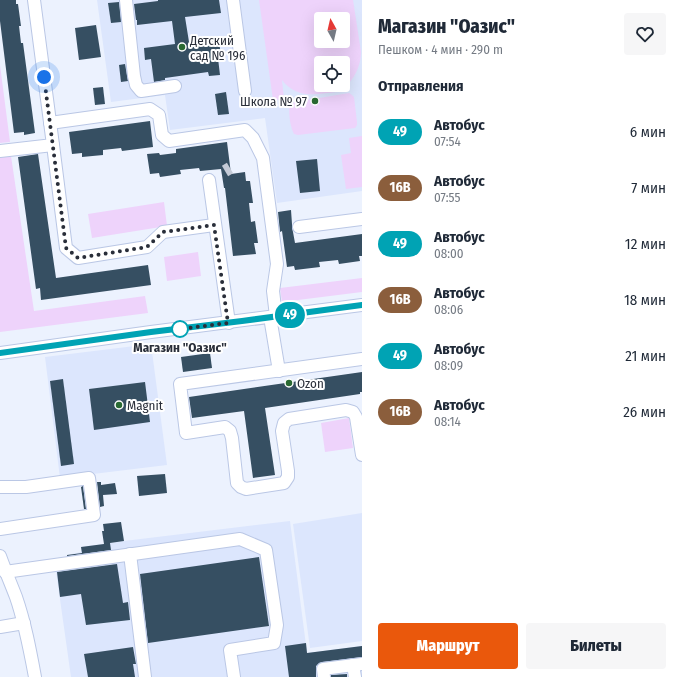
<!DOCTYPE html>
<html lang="ru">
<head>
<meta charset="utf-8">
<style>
  :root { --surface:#fff; --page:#f6f6f7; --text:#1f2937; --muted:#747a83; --accent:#ea580c }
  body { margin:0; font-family:"Fira Sans Condensed",sans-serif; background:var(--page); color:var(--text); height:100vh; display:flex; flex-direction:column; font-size:15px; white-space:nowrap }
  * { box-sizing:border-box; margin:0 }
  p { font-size:13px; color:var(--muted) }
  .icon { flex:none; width:22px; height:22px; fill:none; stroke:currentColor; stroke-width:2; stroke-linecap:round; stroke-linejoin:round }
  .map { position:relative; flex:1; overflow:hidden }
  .drawer { display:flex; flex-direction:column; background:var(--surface); width:320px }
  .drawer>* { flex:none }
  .badge { padding:0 8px; border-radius:13px; font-size:14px; line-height:26px }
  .needle { width:26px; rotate:352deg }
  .controls { position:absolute; left:314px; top:12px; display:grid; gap:8px }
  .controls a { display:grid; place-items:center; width:36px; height:36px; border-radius:4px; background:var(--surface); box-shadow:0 4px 16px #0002; font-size:20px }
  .you { position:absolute; width:20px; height:20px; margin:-10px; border:3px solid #fff; border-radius:50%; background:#1a73e8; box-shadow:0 0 0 6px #1a73e833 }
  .map>.badge { position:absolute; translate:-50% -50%; box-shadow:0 0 0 2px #fff }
  h2 { padding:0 16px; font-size:15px; line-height:36px }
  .round { display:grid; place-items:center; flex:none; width:42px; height:42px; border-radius:4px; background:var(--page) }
  .overview { display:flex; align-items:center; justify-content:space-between; height:68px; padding:0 16px }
  h1 { font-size:19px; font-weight:800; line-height:30px }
  .button { display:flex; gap:8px; margin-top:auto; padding:8px 16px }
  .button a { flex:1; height:46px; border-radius:4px; background:var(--accent); color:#fff; font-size:16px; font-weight:800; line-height:46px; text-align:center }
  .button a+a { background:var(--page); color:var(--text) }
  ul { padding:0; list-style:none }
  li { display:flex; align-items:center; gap:12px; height:56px; padding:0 16px }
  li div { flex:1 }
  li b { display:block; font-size:15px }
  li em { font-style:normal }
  li .badge { min-width:44px; font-weight:700; text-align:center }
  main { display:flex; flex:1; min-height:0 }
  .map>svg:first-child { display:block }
  .built { fill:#dce6fd; fill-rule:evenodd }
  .green { fill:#eed3fb; fill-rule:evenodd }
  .building { fill:#364f62 }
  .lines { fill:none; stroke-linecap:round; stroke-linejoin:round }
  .minor-tunnel { stroke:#c5cbd7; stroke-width:12; stroke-dasharray:12 6; stroke-linecap:butt }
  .minor-casing { stroke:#bac7e5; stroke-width:14 }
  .minor { stroke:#fff; stroke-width:12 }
  .line-casing { stroke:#fff; stroke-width:9 }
  .line { stroke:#00a3b4; stroke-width:6 }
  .walk { stroke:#292e39; stroke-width:4; stroke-dasharray:0 7.2 }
  .poi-dot { fill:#296932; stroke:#fff; stroke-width:1.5 }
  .stop-dot { fill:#fff; stroke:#00a3b4; stroke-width:2 }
  .labels { text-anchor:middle; stroke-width:4; stroke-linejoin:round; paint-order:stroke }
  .poi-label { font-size:13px; fill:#292e39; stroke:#fff; text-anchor:start }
  .stop-label { font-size:13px; font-weight:bold; fill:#292e39; stroke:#fff }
</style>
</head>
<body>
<main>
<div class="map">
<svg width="362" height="677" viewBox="0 0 362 677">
  <rect width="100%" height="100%" fill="#ecf2fe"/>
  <g class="built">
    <path d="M97,0H362V191L277,203L265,118L170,130L165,95L111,102ZM321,19H343V41H321ZM321,63H343V85H321Z"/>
    <polygon points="151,344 167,465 60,478 45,357"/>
    <polygon points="362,513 362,641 310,648 293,524"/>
    <polygon points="290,521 307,653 362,646 362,677 71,677 56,571 69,569 67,555 81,552 81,547 124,541"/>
  </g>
  <g class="green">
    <path d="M259,0H353L361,52C361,66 354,81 342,89C337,92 332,93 327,93C310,96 293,95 282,80L284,99L273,100ZM321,19H343V41H321ZM321,63H343V85H321Z"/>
    <polygon points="0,65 10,142 0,143"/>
    <path d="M349,93L352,95L354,97L357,122V125L355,128L298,135L294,134C290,127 288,111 290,104L295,102Z"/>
    <polygon points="362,136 362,187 346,189 341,155 351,153 349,138"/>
    <polygon points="11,156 34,311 145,296 148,313 0,332 0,157"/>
    <polygon points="164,202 167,226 92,238 88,214"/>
    <polygon points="198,252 201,276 167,281 164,257"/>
    <polygon points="362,278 362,292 282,302 280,288"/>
    <polygon points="349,418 353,448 325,452 321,423"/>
  </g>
  <g class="building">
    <polygon points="0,0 16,0 16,4 18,4 21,26 19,26 21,43 23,43 35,133 24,135 24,132 14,133 0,21"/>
    <polygon points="158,0 219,0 221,13 185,17 189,42 219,38 220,49 217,50 220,75 209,76 208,72 165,78 165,80 154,82 151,59 145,60 144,48 175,44 172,21 137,25 137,20 136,20 134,4 158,1"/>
    <polygon points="119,2 121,22 111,23 108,3"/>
    <polygon points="96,25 101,57 79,60 75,28"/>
    <polygon points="125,64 128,81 121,82 119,65"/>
    <polygon points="103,87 105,104 95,105 93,88"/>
    <polygon points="226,92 229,114 218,115 215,94"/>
    <polygon points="150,121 153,147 122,151 121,148 103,150 103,155 82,157 82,153 72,154 69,132"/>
    <polygon points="227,142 231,174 245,172 246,181 250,181 253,203 249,203 251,222 255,221 258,243 254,243 256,254 233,256 225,188 224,188 221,169 200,171 199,168 180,170 181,174 160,177 159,173 150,174 147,154 159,153 160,155 176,153 176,149"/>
    <polygon points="38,154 56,278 148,265 151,285 41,300 40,288 36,289 18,157"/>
    <polygon points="317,159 320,191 300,193 296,161"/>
    <polygon points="291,210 292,224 292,228 293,232 295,243 362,234 362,256 359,256 360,261 339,264 338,260 319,262 320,267 295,270 294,266 287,267 282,231 280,232 278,212"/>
    <polygon points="210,353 212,368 183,372 181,357"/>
    <polygon points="362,372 362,392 360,392 360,394 265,408 275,475 253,478 244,411 192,418 189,397"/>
    <polygon points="63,379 74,464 61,466 50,381"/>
    <polygon points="145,382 150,422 94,430 89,389"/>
    <polygon points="165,474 167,493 139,496 137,476"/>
    <polygon points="97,482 101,482 101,485 115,483 117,494 103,495 104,506 100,507"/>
    <polygon points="83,486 86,509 84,509 81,487"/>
    <polygon points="121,522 124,541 110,543 111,550 67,556 67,555 82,553 81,547 104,544 102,531 104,531 103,524"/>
    <polygon points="259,557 269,626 148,643 140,574"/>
    <polygon points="117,564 123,603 128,602 130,620 86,625 81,594 60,597 57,572"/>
    <polygon points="306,643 307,653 362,646 362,657 322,662 319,663 316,666 316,677 289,677 285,646"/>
    <polygon points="133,647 136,664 133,664 135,677 88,677 84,654"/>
    <polygon points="347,674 347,677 331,677 331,675"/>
  </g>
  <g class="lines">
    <polyline class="minor-tunnel" points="225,171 230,168"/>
    <g class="minor-casing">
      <g id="minor">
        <polyline points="126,0 134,76 136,85 141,91 175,86"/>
        <polyline points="233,0 245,91"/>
        <polyline points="50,123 150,109 159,115 162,135 169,141 245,130 253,138 263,158 277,264 273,291 276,316"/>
        <polyline points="53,145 66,248 78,258 147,247 163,232 214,225"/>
        <polyline points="0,151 53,145 34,0"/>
        <polyline points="209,180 229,323"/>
        <polyline points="299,227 362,219"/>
        <polyline points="270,317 279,371"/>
        <polyline points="0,353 151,332 362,305"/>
        <polyline points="362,359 180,384 186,433 225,427 230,431 232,438 237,483 241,487 246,489 284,483 288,477 288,471 282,431 284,423 289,419 346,410 353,412 356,417 362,455"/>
        <polyline points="0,487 26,487 89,478 94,515 0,529"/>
        <polyline points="130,554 145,677"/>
        <path d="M0,556C5,570 11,584 16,597C25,623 30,650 35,677"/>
        <polyline points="5,572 240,539 266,550 277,625 274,643 230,650 234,677"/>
        <polyline points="0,627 24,623"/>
        <polyline points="353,665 355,677"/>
        <polyline points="324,677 323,669 362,664"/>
      </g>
    </g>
    <use href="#minor" class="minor"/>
  </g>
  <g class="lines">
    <g class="line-casing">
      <polyline id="line" points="0,353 151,332 242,321 362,305"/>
    </g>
    <use href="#line" class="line"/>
    <polyline class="walk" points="44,77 66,248 78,258 147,247 163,232 214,225 228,323 180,329"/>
  </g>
  <g class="poi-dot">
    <circle cx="182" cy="47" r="4"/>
    <circle cx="315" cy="101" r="4"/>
    <circle cx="289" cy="383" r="4"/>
    <circle cx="119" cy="405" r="4"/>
  </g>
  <circle class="stop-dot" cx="180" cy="329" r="8"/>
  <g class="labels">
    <g class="poi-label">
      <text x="190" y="45">Детский<tspan x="190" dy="15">сад № 196</tspan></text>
      <text x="307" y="106" text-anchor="end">Школа № 97</text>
      <text x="297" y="388">Ozon</text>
      <text x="127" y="410">Magnit</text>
    </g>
    <g class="stop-label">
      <text x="180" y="352">Магазин "Оазис"</text>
    </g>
  </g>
</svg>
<div class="controls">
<a><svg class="needle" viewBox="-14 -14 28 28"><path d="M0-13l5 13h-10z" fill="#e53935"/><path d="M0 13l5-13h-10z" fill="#747a83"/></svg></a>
<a><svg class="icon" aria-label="locate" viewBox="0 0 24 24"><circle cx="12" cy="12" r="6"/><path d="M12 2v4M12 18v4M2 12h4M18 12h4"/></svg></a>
</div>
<div class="you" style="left:44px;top:77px"></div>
<b class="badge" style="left:290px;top:315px;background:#00a3b4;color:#fff">49</b>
</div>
<section class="drawer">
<div class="overview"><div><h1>Магазин &quot;Оазис&quot;</h1><p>Пешком · 4 мин · 290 m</p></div><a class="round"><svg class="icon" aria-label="heart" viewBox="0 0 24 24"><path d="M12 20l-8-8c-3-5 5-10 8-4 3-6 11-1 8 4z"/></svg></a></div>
<h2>Отправления</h2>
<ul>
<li><span class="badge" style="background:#00a3b4;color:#fff">49</span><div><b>Автобус</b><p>07:54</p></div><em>6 мин</em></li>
<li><span class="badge" style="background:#8b5e3c;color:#fff">16В</span><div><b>Автобус</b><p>07:55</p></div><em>7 мин</em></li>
<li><span class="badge" style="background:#00a3b4;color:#fff">49</span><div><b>Автобус</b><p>08:00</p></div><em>12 мин</em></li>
<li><span class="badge" style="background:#8b5e3c;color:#fff">16В</span><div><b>Автобус</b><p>08:06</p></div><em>18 мин</em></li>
<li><span class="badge" style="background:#00a3b4;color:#fff">49</span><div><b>Автобус</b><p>08:09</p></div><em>21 мин</em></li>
<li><span class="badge" style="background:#8b5e3c;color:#fff">16В</span><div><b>Автобус</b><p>08:14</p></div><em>26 мин</em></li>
</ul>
<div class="button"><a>Маршрут</a><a>Билеты</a></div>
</section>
</main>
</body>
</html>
